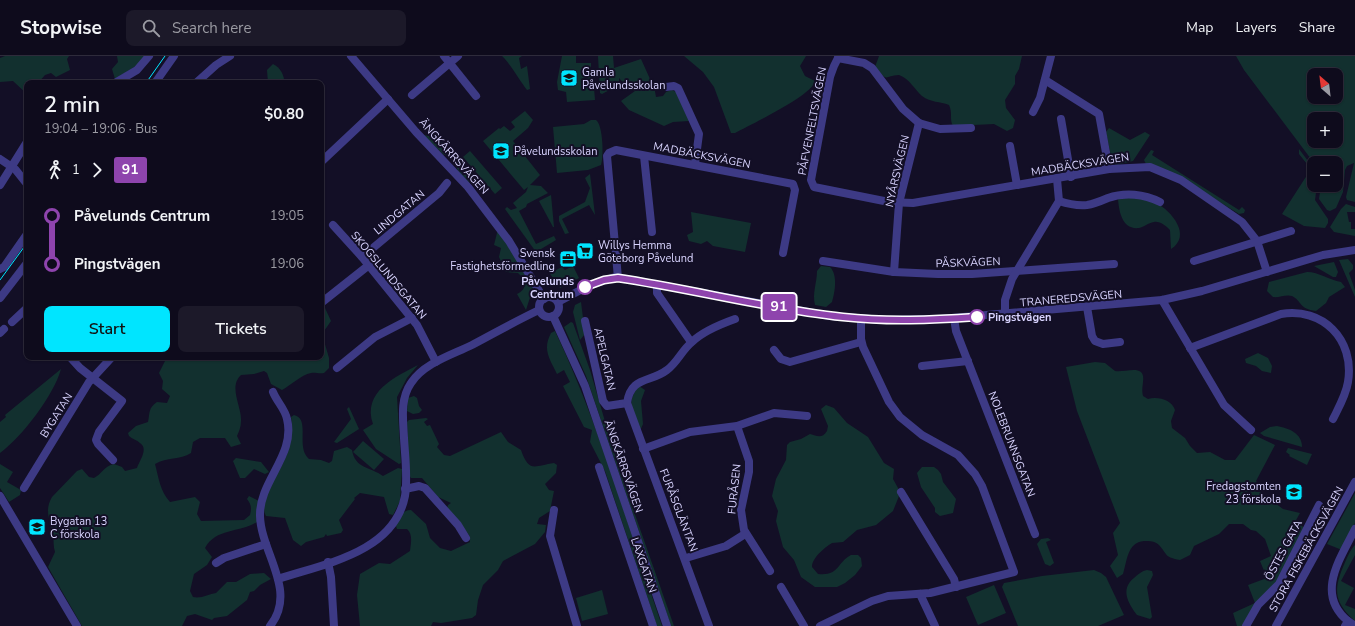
<!DOCTYPE html>
<html lang="en">
<head>
<meta charset="utf-8">
<style>
  :root { --surface:#0e0b1c; --page:#1c1929; --text:#f1f3f6; --muted:#9b9ba3; --line:#2e2b3b; --accent:#00e5ff }
  body { margin:0; font-family:"Nunito Sans",sans-serif; background:var(--page); color:var(--text); height:100vh; display:flex; flex-direction:column; font-size:15px; white-space:nowrap }
  * { box-sizing:border-box; margin:0 }
  p { font-size:13px; color:var(--muted) }
  .icon { flex:none; width:22px; height:22px; fill:none; stroke:currentColor; stroke-width:2; stroke-linecap:round; stroke-linejoin:round }
  .map { position:relative; flex:1; overflow:hidden }
  .side { position:absolute; left:24px; top:24px; width:300px; height:280px; display:flex; flex-direction:column; background:var(--surface); border-radius:8px; box-shadow:0 1px 3px #0004,0 0 0 1px var(--line) }
  .side>* { flex:none }
  .badge { padding:0 8px; border-radius:3px; font-size:14px; line-height:26px }
  .needle { width:26px; rotate:332deg }
  .buttons { position:absolute; left:1307px; top:12px; display:grid; gap:8px }
  .buttons a { display:grid; place-items:center; width:36px; height:36px; border-radius:8px; background:var(--surface); box-shadow:0 1px 3px #0004,0 0 0 1px var(--line); font-size:20px }
  .map>.badge { position:absolute; translate:-50% -50%; box-shadow:0 0 0 2px #fff }
  .legs { display:flex; align-items:center; gap:6px; height:44px; padding:0 20px; font-size:13px }
  .legs p { margin-inline-start:auto }
  .head { display:flex; align-items:center; justify-content:space-between; height:68px; padding:0 20px }
  h1 { font-size:22px; font-weight:600; line-height:30px }
  .action { display:flex; gap:8px; margin-top:auto; padding:8px 20px }
  .action a { flex:1; height:46px; border-radius:8px; background:var(--accent); color:#111; font-size:16px; font-weight:600; line-height:46px; text-align:center }
  .action a+a { background:var(--page); color:var(--text) }
  ul { padding:0 20px; list-style:none }
  li { display:flex; align-items:center; gap:14px; height:48px; font-size:15px }
  li i { display:grid; place-items:center; width:6px; height:100%; margin:0 5px; background:currentColor }
  li i::after { content:''; width:10px; height:10px; margin:-5px; border:3px solid; border-radius:50%; background:var(--surface) }
  li p { margin-inline-start:auto }
  li:first-child i { background:linear-gradient(#0000 50%,currentColor 0) }
  li:last-child i { background:linear-gradient(currentColor 50%,#0000 0) }
  header { display:flex; align-items:center; gap:24px; box-sizing:border-box; height:56px; padding:0 20px; background:var(--surface); border-bottom:1px solid var(--line) }
  header strong { font-size:19px }
  nav { display:flex; gap:22px; margin-inline-start:auto; font-size:14px }
  .search { width:280px; height:36px; background:var(--page); display:flex; align-items:center; gap:10px; box-sizing:border-box; padding:0 14px; border-radius:8px; color:var(--muted); font-size:15px }
  .map>svg:first-child { display:block }
  .green { fill:#12302f; fill-rule:evenodd }
  .lines { fill:none; stroke-linecap:round; stroke-linejoin:round }
  .minor { stroke:#3d3a85; stroke-width:8 }
  .tram { stroke:#00e5ff; stroke-width:1 }
  .line-1-casing { stroke:#fff; stroke-width:9 }
  .line-1 { stroke:#8e44ad; stroke-width:6 }
  .stop-1-dot { fill:#fff; stroke:#8e44ad; stroke-width:2 }
  .labels { text-anchor:middle; stroke-width:4; stroke-linejoin:round; paint-order:stroke }
  .poi-label { font-size:11px; fill:#d9d4ff; stroke:#130f26; text-anchor:start }
  .street-label { font-size:11px; fill:#d9d4ff; stroke:#130f26 }
  .stop-label { font-size:11px; font-weight:bold; fill:#d9d4ff; stroke:#130f26; text-anchor:end }
</style>
</head>
<body>
<header>
<strong>Stopwise</strong>
<div class="search"><svg class="icon" aria-label="search" viewBox="0 0 24 24"><circle cx="10" cy="10" r="6"/><path d="M15 15l6 6"/></svg>Search here</div>
<nav><a>Map</a><a>Layers</a><a>Share</a></nav>
</header>
<div class="map">
<svg width="1355" height="570" viewBox="0 0 1355 570">
  <rect width="100%" height="100%" fill="#130f26"/>
  <g class="green">
    <polygon points="5,0 69,0 67,3 70,14 56,21 51,17 45,19 38,27 27,27 27,38 13,25 0,26 0,2"/>
    <polygon points="117,0 145,0 136,10 115,23 112,13 118,6"/>
    <path d="M502,0H522L519,2L521,13L527,10L530,33L527,34C520,25 509,6 502,0Z"/>
    <polygon points="562,0 576,0 576,7 591,7 591,31 594,32 595,44 567,46 566,36 558,34 557,26"/>
    <polygon points="598,0 613,0 614,12 641,3 650,23 654,30 656,41 663,40 666,36 672,34 676,36 689,65 673,66 664,70 629,54 621,45 635,35 628,32 619,22 619,29 602,38 600,37"/>
    <path d="M684,0H806L800,10L805,20L815,25C812,40 751,68 735,77H731L714,31L703,16Z"/>
    <path d="M879,0H1022L1019,13L1015,20V28L1005,44L1006,52L1015,64L1013,72L1007,75L994,68L953,70C949,63 953,57 949,49C940,45 931,47 922,40C914,33 910,23 899,19C883,20 889,27 875,11Z"/>
    <path d="M1236,0H1355V146L1347,144L1346,141L1354,107L1347,110L1345,114L1343,136L1336,152L1330,155L1327,154L1319,143L1321,129H1336V107H1314L1244,14ZM1314,19H1336V41H1314ZM1314,63H1336V85H1314Z"/>
    <path d="M273,8C280,11 285,20 284,27H268L267,14Z"/>
    <polygon points="525,55 533,64 528,72 513,85 540,119 530,129 541,130 548,137 527,148 526,151 519,155 536,188 554,180 556,184 536,196 505,153 507,151 511,154 517,152 513,147 526,136 528,131 524,134 483,85 499,72 500,73 504,70 510,75 515,71 511,66"/>
    <path d="M591,64H596C603,69 604,101 601,109L588,114L557,117L553,71L584,68Z"/>
    <polygon points="1109,72 1130,84 1145,76 1150,79 1133,105 1116,109 1112,105 1106,76"/>
    <path d="M423,79C433,80 449,86 451,98L444,99Z"/>
    <polygon points="1299,93 1314,113 1314,129 1317,129 1315,144 1328,163 1328,167 1325,172 1304,170 1282,158 1311,113 1299,98"/>
    <polygon points="1151,94 1154,95 1152,99 1239,154 1242,151 1245,154 1244,157 1239,158 1189,127 1146,108 1144,104"/>
    <polygon points="470,95 502,132 495,138 463,101"/>
    <path d="M456,100L483,130C479,129 474,129 470,127C462,121 452,110 456,100Z"/>
    <polygon points="590,118 595,159 589,149 562,163 569,177 565,178 559,165 559,160 585,146 590,132 585,122"/>
    <polygon points="551,139 554,171 553,171 539,145"/>
    <path d="M1135,141C1141,143 1149,144 1156,147C1172,155 1192,180 1171,193L1170,174C1166,170 1160,165 1154,166C1148,167 1144,171 1139,172C1122,174 1119,155 1118,143Z"/>
    <polygon points="1346,148 1355,151 1355,156 1347,156 1349,166 1351,166 1351,173 1355,173 1355,180 1334,176 1330,171 1341,153"/>
    <polygon points="691,156 751,167 745,196 713,190 707,185 701,188 689,185 687,179 693,176"/>
    <path d="M498,173L533,232L526,254L517,238C528,233 526,224 518,217L506,216L499,201L501,192L494,189Z"/>
    <polygon points="1348,203 1353,209 1353,213 1349,217 1355,234 1355,241 1339,204"/>
    <polygon points="1334,206 1338,216 1336,221 1333,221 1314,210"/>
    <polygon points="551,209 554,215 562,211 565,214 573,210 579,222 560,232 546,212"/>
    <path d="M821,210L830,211C838,219 835,236 832,246L826,251L815,249C812,237 817,227 817,215Z"/>
    <path d="M1307,216C1319,216 1329,224 1341,226L1345,231L1329,241L1326,247L1316,255C1299,253 1302,245 1292,240C1286,238 1279,242 1273,241L1267,235L1269,226Z"/>
    <polygon points="581,246 585,278 580,284 573,256 575,249"/>
    <path d="M321,251L325,252L331,265L322,278L329,302V312L324,317C319,318 315,316 311,317C301,319 291,329 282,334L271,328L267,317L264,315L254,318L241,319C228,331 242,351 241,365C241,371 239,375 237,380L241,388L231,391L225,382H200L193,386L191,397C180,404 167,401 155,408C159,423 160,435 170,446L195,441L200,446L197,458L201,465L244,464L250,459C252,452 251,448 247,443L249,440L259,445L257,466C240,477 216,472 205,492L212,501L207,509L194,518L190,535L193,541C201,543 209,538 216,537L227,526H236L250,518L264,517L271,523L260,529L254,535L250,536L247,544L227,560L214,562L212,564L195,558L187,560L182,570H82L48,511L55,496C53,490 54,484 53,478C50,463 44,455 52,441L77,415L82,413L89,421L94,422C102,418 104,410 114,408L122,411L125,415L137,412C139,405 149,393 140,387C137,384 132,383 129,380L128,377L136,370L148,366C150,357 148,352 157,346L167,347L170,340L162,333L163,325L159,317L167,301H321Z"/>
    <polygon points="571,266 573,267 590,314 618,410 674,570 671,570 586,320 564,271"/>
    <path d="M555,275C600,370 628,471 662,570H657L605,415L590,386L592,374L584,371L563,330L570,326L564,314L557,318C550,303 542,294 551,277Z"/>
    <polygon points="1258,297 1268,302 1272,310 1271,317 1262,315 1256,310 1246,307 1245,303"/>
    <path d="M1095,306L1105,307L1115,315C1123,317 1141,309 1143,320C1144,326 1141,333 1143,340L1148,343C1158,340 1172,344 1175,354L1171,365L1172,372L1185,382L1190,390L1197,397L1210,396L1225,404H1235L1254,379L1275,389L1256,425L1261,431L1263,444L1266,446L1275,447L1283,453L1300,457L1295,466L1305,472L1278,526L1244,570H1237L1233,557L1255,547L1248,529L1267,522L1260,505L1271,500L1265,483L1256,475L1251,474L1243,468H1229L1219,478L1194,490L1190,499L1180,504C1164,501 1168,499 1159,489C1155,485 1150,485 1144,485C1127,486 1127,506 1123,518L1117,522L1110,510L1118,499L1113,477L1120,467L1077,355L1066,311Z"/>
    <path d="M418,309L407,322L397,341L401,407L399,408L376,393L363,374L373,368C362,336 395,321 418,309Z"/>
    <path d="M61,313C54,339 22,381 0,397V366L6,361L5,359Z"/>
    <path d="M639,330L645,334L641,345L643,368L640,375C633,355 625,347 639,330Z"/>
    <polygon points="414,340 417,342 419,350 422,354 419,357 413,358 407,355 408,342"/>
    <path d="M826,349L834,352L847,367L868,381L884,407L894,413L893,423L898,432L899,440L893,455L876,469L857,474L843,486L832,487C824,492 812,502 812,511L818,518C840,520 836,507 851,499H858L861,502L862,510L855,519L845,527L837,531H815L801,521L794,504L783,491L776,465L778,455L772,440L776,423L786,404L787,389L790,386L801,383L810,378C817,380 822,383 827,375L828,370L821,353Z"/>
    <polygon points="349,351 359,373 337,387 334,386 351,363 347,353"/>
    <path d="M294,359C311,363 295,391 309,403L321,404L329,407L332,405L334,395L347,391L352,394C355,413 371,411 383,420L398,412L402,413L400,445L393,459L389,458L384,441L360,437L354,442L355,443L339,464L343,474L341,477L327,480L326,478L324,481L306,486L301,490L293,484L285,462L266,460C257,446 282,413 287,398C291,385 293,374 291,361Z"/>
    <path d="M426,362L428,363L424,366L427,370L430,369L439,388L437,391L444,399L450,400L501,376L508,386L521,394C529,417 534,410 554,407L557,409L556,417L545,428L549,434L554,435L550,455L539,462L537,468L546,469L545,476L535,488L503,505L498,514L483,529L478,544L476,559L472,562L441,567L433,566L431,570H360L357,539L360,518L379,507L390,508L410,495C411,487 413,478 407,473H397L396,470C398,462 402,454 411,454L426,468L430,482L440,492L451,495L470,486L469,479L447,452L448,449L451,447L438,441L422,422H411L409,419L407,366L409,364Z"/>
    <path d="M1277,370C1288,372 1302,377 1302,391L1264,380L1260,377L1270,371Z"/>
    <polygon points="363,385 384,403 374,414 353,396"/>
    <polygon points="1288,392 1312,398 1307,409 1289,400 1290,399 1286,396"/>
    <polygon points="236,402 261,406 269,416 265,418 254,413 245,422 240,422 233,405"/>
    <polygon points="0,408 13,416 7,426 21,434 20,439 9,446 0,432"/>
    <polygon points="922,411 934,411 938,414 941,418 943,426 956,443 953,457 940,460 935,456 935,452 921,431 917,417"/>
    <polygon points="1355,437 1355,467 1342,494 1327,488"/>
    <polygon points="1048,482 1051,484 1046,486 1054,507 1050,510 1045,508 1037,488 1041,483"/>
    <path d="M1355,489V499L1341,525L1354,532L1345,549L1355,553V565C1335,547 1333,535 1343,511C1346,504 1350,494 1355,489Z"/>
    <polygon points="1094,514 1101,517 1106,521 1124,559 1098,570 1018,570 1002,531 1004,527 1042,520"/>
    <path d="M1147,514L1152,515L1153,519L1147,531L1152,561L1150,563L1137,559C1128,547 1120,533 1134,522C1138,518 1142,515 1147,514Z"/>
    <polygon points="994,529 1006,557 978,569 966,541"/>
    <polygon points="602,534 608,558 582,565 576,542"/>
  </g>
  <g class="lines">
    <g class="minor">
      <polyline points="351,0 416,76 468,131 509,185 544,243"/>
      <polyline points="444,0 476,40"/>
      <polyline points="839,0 834,10 830,21 811,124 814,131 889,146 913,147 1109,113 1150,111 1181,124 1242,166 1257,185 1267,216"/>
      <polyline points="838,2 864,7 872,12 903,53 919,67 940,73 971,72"/>
      <polyline points="1045,24 1099,58 1109,113"/>
      <polyline points="115,27 137,14 149,0"/>
      <polyline points="155,27 174,0"/>
      <polyline points="196,27 216,9 230,0"/>
      <polyline points="666,31 674,30 678,32 699,78 695,108"/>
      <polyline points="412,39 458,0"/>
      <polyline points="1033,56 1040,42 1051,0"/>
      <polyline points="1061,63 1071,121"/>
      <polyline points="1010,90 1017,129"/>
      <polyline points="644,100 652,176"/>
      <polyline points="0,103 15,113 27,128"/>
      <polyline points="321,106 388,43"/>
      <polyline points="0,129 27,86"/>
      <path d="M1059,145C1068,148 1077,150 1087,149C1094,148 1101,145 1108,142C1125,136 1144,138 1160,146"/>
      <polyline points="333,169 362,201 417,269 436,306"/>
      <polyline points="362,201 439,137 447,127"/>
      <polyline points="823,205 894,216 938,218 972,218 1114,208"/>
      <polyline points="1194,205 1291,175"/>
      <polyline points="0,213 4,211 27,178"/>
      <polyline points="894,216 899,147 919,67"/>
      <polyline points="618,222 607,100 609,97 616,94 793,128 795,134 783,197"/>
      <polyline points="657,229 657,237 691,286"/>
      <circle cx="549" cy="251" r="10"/>
      <polyline points="0,242 27,207"/>
      <polyline points="1162,244 1224,349 1251,374"/>
      <polyline points="558,246 590,229 615,221 830,260 884,264 940,263 1162,244 1202,235 1323,199 1355,194"/>
      <polyline points="321,247 369,209"/>
      <polyline points="1087,251 1092,280 1095,285 1103,288 1120,286"/>
      <polyline points="1005,258 1005,244 1012,223 1059,145 1057,123"/>
      <polyline points="553,260 585,330 667,570"/>
      <polyline points="954,262 956,275 1035,478"/>
      <path d="M585,265L603,345L607,350L627,347C631,320 650,327 667,314C677,307 682,294 692,286C703,275 721,268 735,263"/>
      <polyline points="12,266 27,252"/>
      <polyline points="0,277 4,273"/>
      <path d="M1190,292L1281,258C1322,251 1355,283 1348,326C1346,339 1339,351 1333,363"/>
      <polyline points="774,294 781,303 790,306 861,286"/>
      <polyline points="70,301 80,312 122,345 99,376 96,384 98,388 113,404"/>
      <polyline points="922,310 968,305"/>
      <polyline points="337,312 375,281 412,262"/>
      <polyline points="627,347 709,570"/>
      <polyline points="737,370 749,405 749,416 741,454 744,474 770,515"/>
      <polyline points="643,393 690,376 737,370 774,357 807,360"/>
      <polyline points="599,411 653,570"/>
      <polyline points="24,432 89,326 112,301"/>
      <polyline points="405,433 419,430 425,432 458,469 466,482"/>
      <polyline points="901,436 954,523 956,531"/>
      <polyline points="0,440 77,570"/>
      <polyline points="554,454 550,480 577,570"/>
      <polyline points="686,502 726,490 745,478"/>
      <polyline points="328,506 331,521 334,570"/>
      <polyline points="216,507 224,502 266,488"/>
      <path d="M278,523C323,508 394,497 405,440C408,421 405,401 404,382C403,363 400,343 411,327C424,307 452,299 472,289C494,277 516,265 539,254"/>
      <polyline points="781,531 804,570"/>
      <polyline points="920,538 935,570"/>
      <polyline points="1348,565 1355,570"/>
      <path d="M270,570C298,535 261,497 260,460C259,425 296,399 287,363C285,353 277,346 273,336"/>
      <polyline points="820,570 872,545 888,540 930,537 1014,516 982,430 975,418 958,399 922,379 900,361 889,346 863,291 861,283 861,263"/>
      <polyline points="1246,570 1258,549 1279,528 1319,449"/>
      <polyline points="1276,570 1355,426"/>
      <path d="M1345,570L1348,565C1315,538 1340,503 1355,473"/>
    </g>
    <g class="tram">
      <polyline points="146,27 165,0"/>
      <polyline points="0,224 27,187"/>
    </g>
  </g>
  <g class="lines">
    <g class="line-1-casing">
      <path id="line-1" d="M585,231L604,224L618,222C693,233 767,253 843,261C888,266 932,264 977,261"/>
    </g>
    <use href="#line-1" class="line-1"/>
  </g>
  <defs>
    <g id="school-square" transform="scale(0.9)"><rect x="-9" y="-9" width="18" height="18" rx="4" fill="#00e5ff" stroke="#130f26"/><path d="M0-5L7-2L0 1L-7-2ZM-4 1L0 2.5L4 1V4Q0 6-4 4Z" fill="#111"/></g>
    <g id="supermarket-square" transform="scale(0.9)"><rect x="-9" y="-9" width="18" height="18" rx="4" fill="#00e5ff" stroke="#130f26"/><path d="M-6-5.5h2.5l.6 2H6L4.5 2H-2.5L-4.4-4H-6ZM-1.5 3.2a1.3 1.3 0 1 0 .1 0ZM3 3.2a1.3 1.3 0 1 0 .1 0Z" fill="#111"/></g>
    <g id="office-square" transform="scale(0.9)"><rect x="-9" y="-9" width="18" height="18" rx="4" fill="#00e5ff" stroke="#130f26"/><path d="M-6-3h4V-5.5h4V-3h4V5H-6ZM-1-4.5V-3h2v-1.5ZM-6 0V1H6V0Z" fill="#111"/></g>
  </defs>
  <g fill-rule="evenodd">
    <use href="#school-square" x="569" y="22"/>
    <use href="#school-square" x="501" y="95"/>
    <use href="#supermarket-square" x="585" y="195"/>
    <use href="#office-square" x="568" y="203"/>
    <use href="#school-square" x="1294" y="436"/>
    <use href="#school-square" x="37" y="471"/>
  </g>
  <g class="stop-1-dot">
    <circle cx="585" cy="231" r="7"/>
    <circle cx="977" cy="261" r="7"/>
  </g>
  <g class="labels">
    <g class="poi-label">
      <text x="582" y="20">Gamla<tspan x="582" dy="13">Påvelundsskolan</tspan></text>
      <text x="514" y="99">Påvelundsskolan</text>
      <text x="598" y="193">Willys Hemma<tspan x="598" dy="13">Göteborg Påvelund</tspan></text>
      <text x="555" y="201" text-anchor="end">Svensk<tspan x="555" dy="13">Fastighetsförmedling</tspan></text>
      <text x="1281" y="434" text-anchor="end">Fredagstomten<tspan x="1281" dy="13">23 förskola</tspan></text>
      <text x="50" y="469">Bygatan 13<tspan x="50" dy="13">C förskola</tspan></text>
    </g>
    <g class="street-label">
      <text transform="translate(812 65) rotate(-79)" y="4">PÅFVENFELTSVÄGEN</text>
      <text transform="translate(702 99) rotate(11)" y="4">MADBÄCKSVÄGEN</text>
      <text transform="translate(454 100) rotate(48)" y="4">ÄNGKÄRRSVÄGEN</text>
      <text transform="translate(1080 108) rotate(-9)" y="4">MADBÄCKSVÄGEN</text>
      <text transform="translate(897 115) rotate(-77)" y="4">NYÅRSVÄGEN</text>
      <text transform="translate(399 156) rotate(-40)" y="4">LINDGATAN</text>
      <text transform="translate(968 206) rotate(-2)" y="4">PÅSKVÄGEN</text>
      <text transform="translate(389 219) rotate(50)" y="4">SKOGSLUNDSGATAN</text>
      <text transform="translate(1071 242) rotate(-5)" y="4">TRANEREDSVÄGEN</text>
      <text transform="translate(605 303) rotate(77)" y="4">APELGATAN</text>
      <text transform="translate(56 359) rotate(-58)" y="4">BYGATAN</text>
      <text transform="translate(1012 388) rotate(69)" y="4">NOLEBRUNNSGATAN</text>
      <text transform="translate(624 410) rotate(71)" y="4">ÄNGKÄRRSVÄGEN</text>
      <text transform="translate(734 433) rotate(-84)" y="4">FURÅSEN</text>
      <text transform="translate(679 454) rotate(69)" y="4">FURÅSGLÄNTAN</text>
      <text transform="translate(1306 493) rotate(-61)" y="4">STORA FISKEBÄCKSVÄGEN</text>
      <text transform="translate(1283 494) rotate(-62)" y="4">ÖSTES GATA</text>
      <text transform="translate(644 509) rotate(71)" y="4">LAXGATAN</text>
    </g>
    <g class="stop-label">
      <text x="574" y="229">Påvelunds<tspan x="574" dy="13">Centrum</tspan></text>
      <text x="988" y="265" text-anchor="start">Pingstvägen</text>
    </g>
  </g>
</svg>
<div class="buttons">
<a><svg class="needle" viewBox="-14 -14 28 28"><path d="M0-13l5 13h-10z" fill="#e53935"/><path d="M0 13l5-13h-10z" fill="#9b9ba3"/></svg></a>
<a>+</a>
<a>−</a>
</div>
<b class="badge" style="left:779px;top:251px;background:#8e44ad;color:#fff">91</b>
<section class="side">
<div class="head"><div><h1>2 min</h1><p>19:04 – 19:06 · Bus</p></div><b>$0.80</b></div>
<div class="legs"><svg class="icon" aria-label="walk" viewBox="0 0 24 24"><circle cx="13" cy="4" r="2"/><path d="M13 8l-2 6 4 7M11 14l-3 7M7 12l3-4h3l4 4"/></svg>1<svg class="icon" aria-label="forward" viewBox="0 0 24 24"><path d="M9 5l7 7-7 7"/></svg><b class="badge" style="background:#8e44ad;color:#fff">91</b></div>
<ul>
<li><i style="color:#8e44ad"></i><b>Påvelunds Centrum</b><p>19:05</p></li>
<li><i style="color:#8e44ad"></i><b>Pingstvägen</b><p>19:06</p></li>
</ul>
<div class="action"><a>Start</a><a>Tickets</a></div>
</section>
</div>
</body>
</html>
